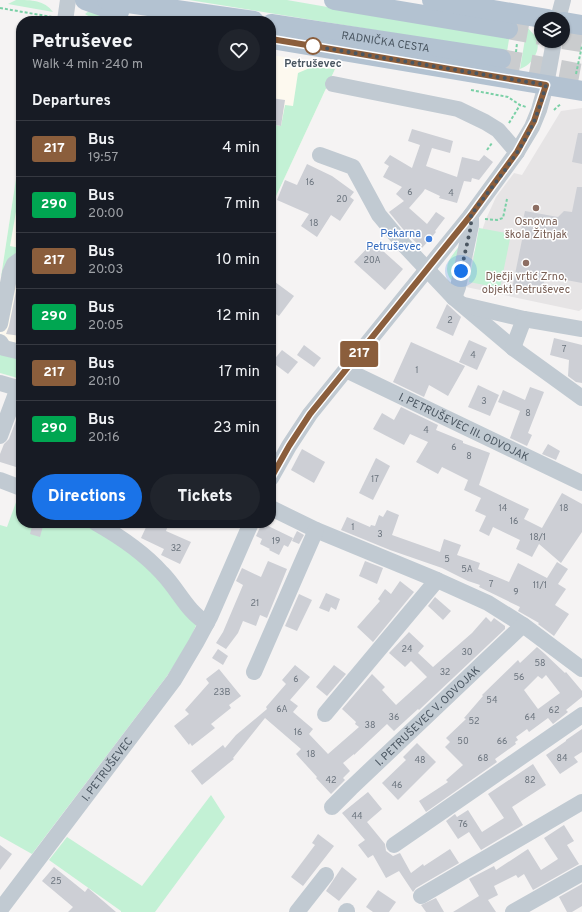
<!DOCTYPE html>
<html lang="en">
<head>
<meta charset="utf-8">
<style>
  :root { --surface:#171b24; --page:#20242c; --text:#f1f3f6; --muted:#9ea1a6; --line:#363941; --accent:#1a73e8 }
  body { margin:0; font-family:Overpass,sans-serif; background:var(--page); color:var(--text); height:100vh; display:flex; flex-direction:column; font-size:15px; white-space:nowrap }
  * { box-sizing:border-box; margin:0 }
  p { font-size:13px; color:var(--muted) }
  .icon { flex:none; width:22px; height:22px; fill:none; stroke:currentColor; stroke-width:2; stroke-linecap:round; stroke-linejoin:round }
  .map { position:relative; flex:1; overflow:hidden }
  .side { position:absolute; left:16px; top:16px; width:260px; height:512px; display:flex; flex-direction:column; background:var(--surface); border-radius:16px; box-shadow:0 1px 3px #0004 }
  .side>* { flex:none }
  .badge { padding:0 8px; border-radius:3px; font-size:14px; line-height:26px }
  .fabs { position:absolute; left:534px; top:12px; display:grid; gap:8px }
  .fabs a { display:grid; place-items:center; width:36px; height:36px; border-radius:50%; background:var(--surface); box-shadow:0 1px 3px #0004; font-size:20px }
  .you { position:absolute; width:20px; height:20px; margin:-10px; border:3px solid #fff; border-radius:50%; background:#1a73e8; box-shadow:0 0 0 6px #1a73e833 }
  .map>.badge { position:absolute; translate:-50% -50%; box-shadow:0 0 0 2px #fff }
  h2 { padding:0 16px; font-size:15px; line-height:36px }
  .round { display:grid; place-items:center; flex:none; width:42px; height:42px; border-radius:21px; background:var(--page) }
  .headline { display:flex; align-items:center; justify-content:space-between; height:68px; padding:0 16px }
  h1 { font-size:19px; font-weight:800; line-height:30px }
  .button { display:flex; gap:8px; margin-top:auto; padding:8px 16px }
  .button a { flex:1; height:46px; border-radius:24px; background:var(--accent); color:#fff; font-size:16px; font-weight:800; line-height:46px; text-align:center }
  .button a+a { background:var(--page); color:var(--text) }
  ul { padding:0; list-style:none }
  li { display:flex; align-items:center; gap:12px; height:56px; padding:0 16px; border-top:1px solid var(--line) }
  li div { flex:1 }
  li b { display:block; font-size:15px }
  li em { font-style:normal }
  li .badge { min-width:44px; font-weight:700; text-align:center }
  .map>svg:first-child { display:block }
  .commercial { fill:#fdf9ef }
  .education { fill:#e6e4e5 }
  .green { fill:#c3f1d5 }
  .building { fill:#cdcfd5; fill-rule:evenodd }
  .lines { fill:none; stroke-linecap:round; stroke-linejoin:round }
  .major-tunnel { stroke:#caccce; stroke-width:20; stroke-dasharray:20 10; stroke-linecap:butt }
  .path { stroke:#7ad0a6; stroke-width:2; stroke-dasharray:3 2; stroke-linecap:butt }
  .minor { stroke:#c1cad2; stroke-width:16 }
  .major { stroke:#b3c2d1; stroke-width:20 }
  .line-casing { stroke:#fff; stroke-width:9 }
  .line { stroke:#8b5e3c; stroke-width:6 }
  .walk { stroke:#4a5661; stroke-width:4; stroke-dasharray:0 7.2 }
  .stop-dot { fill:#fff; stroke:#8b5e3c; stroke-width:2 }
  .education-dot { fill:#8d6e63; stroke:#fff; stroke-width:1.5 }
  .shop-dot { fill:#3f7fe0; stroke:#fff; stroke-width:1.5 }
  .labels { text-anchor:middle; stroke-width:3; stroke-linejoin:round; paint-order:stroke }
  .number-label { font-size:9px; fill:#6b747e }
  .street-label { font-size:11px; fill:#4a5661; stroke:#fff }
  .stop-label { font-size:11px; font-weight:bold; fill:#4a5661; stroke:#fff }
  .education-label { font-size:11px; fill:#785e54; stroke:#fff }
  .shop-label { font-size:11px; fill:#366cbe; stroke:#fff; text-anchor:end }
</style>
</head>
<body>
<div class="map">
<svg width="582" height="912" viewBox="0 0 582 912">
  <rect width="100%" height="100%" fill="#f5f3f3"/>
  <g class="commercial">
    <polygon points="271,55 337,65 271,207"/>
    <polygon points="21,146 21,379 0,373 0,283"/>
  </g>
  <polygon class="education" points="582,108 582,309 579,311 466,287 470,265 486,219 496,197 514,173 522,175 561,111"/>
  <g class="green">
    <path d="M16,0C32,0 44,0 53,12L8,4Z"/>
    <polygon points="189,0 287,0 506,38 512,21 504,70 504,51"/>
    <polygon points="89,11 127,17 138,21 97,21 85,14"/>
    <path d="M527,27C530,30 533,34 536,37C542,50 532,65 520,69Z"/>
    <polygon points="312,67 335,69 271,207 271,124 281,126 285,105 293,106 298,73"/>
    <polygon points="21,146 21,183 10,246 20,248 8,262 1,277"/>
    <polygon points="479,228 511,234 500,288 469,282"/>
    <path d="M460,245L453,279L451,280C441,266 452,256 460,245Z"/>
    <polygon points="0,351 21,358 21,379 0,373"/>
    <polygon points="19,494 21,494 21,523 104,523 201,614 187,646 167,676 32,854 0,836 0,525 7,527"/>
    <polygon points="211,795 225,817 155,912 121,912 121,911 49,860 67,837 142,886"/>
  </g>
  <g class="building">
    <polygon points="271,98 285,100 281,126 271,124"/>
    <polygon points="412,129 453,141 450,153 432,148 426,166 457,177 462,157 479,161 484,155 493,162 479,180 472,178 471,182 464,181 457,203 439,198 440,196 425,189 423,192 409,208 427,224 436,212 445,218 435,231 436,232 422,248 407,234 389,212 404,201 396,194 402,187 383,177 389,166 384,163 390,155 412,168 420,145 408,141"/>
    <polygon points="578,133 582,133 582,164 572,162"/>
    <polygon points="307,164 332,176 354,192 350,197 354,200 340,221 331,215 317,237 301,226 309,214 277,200 285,180 297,185"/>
    <polygon points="577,187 582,187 582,283 545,276 542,294 512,289 523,235 520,235 525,211 558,217 564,211 572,212"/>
    <polygon points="373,242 403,269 385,290 354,262"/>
    <polygon points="21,273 21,336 6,334 9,326 19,276"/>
    <polygon points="271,279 294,296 279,316 271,311"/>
    <polygon points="447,304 461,317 453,336 436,328"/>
    <polygon points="554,338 582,345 582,383 576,382 568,376 569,360 550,355"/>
    <polygon points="469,340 487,348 477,370 459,362"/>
    <polygon points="411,342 465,366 448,396 429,385 424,397 393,382"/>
    <polygon points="304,345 321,358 314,367 297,355"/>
    <polygon points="282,350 298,362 288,374 272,362"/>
    <polygon points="478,385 499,395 490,416 468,407"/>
    <polygon points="530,387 544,392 528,433 532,435 527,446 510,438 520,411 498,402 503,390 525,400"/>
    <polygon points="21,407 21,453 16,467 0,462 0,454 4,444 9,439"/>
    <polygon points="401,407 438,425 436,430 463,441 463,443 490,453 479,485 529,509 524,519 542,528 562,493 582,504 582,532 561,563 539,544 532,557 516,549 520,540 493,527 489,536 479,531 486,516 475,511 481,498 464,490 468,480 442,467 438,474 416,462 428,442 410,434 404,445 373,429 382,413 394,420"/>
    <polygon points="548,444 560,451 556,460 542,454"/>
    <polygon points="302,449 325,462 314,483 291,470"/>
    <polygon points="376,458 390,466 373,500 359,493"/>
    <polygon points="387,510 399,515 392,535 440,552 444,539 461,545 457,555 480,563 478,569 509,582 518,563 547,578 557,562 568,569 558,584 566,589 555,605 569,614 554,636 538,624 539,623 518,611 520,607 479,587 480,585 468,581 442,568 390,550 341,530 347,517 370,527 371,525 375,526 379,515 383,517"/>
    <polygon points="33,523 43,526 40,537 30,534"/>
    <polygon points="148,523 169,523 166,531 191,542 180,564 161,555 164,549 141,538"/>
    <polygon points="262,523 293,538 288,547 284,545 279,555 269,550 270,549 260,544 262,539 256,536"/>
    <polygon points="297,531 304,535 299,544 292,541"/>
    <polygon points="268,561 287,569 267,618 260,615 256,626 243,621 238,633 226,649 216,643 223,632 243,585 236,581 242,568 261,577"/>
    <polygon points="365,561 383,568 377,584 359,576"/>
    <polygon points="400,581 414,592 373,642 357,627 380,601 378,599 385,589 391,594"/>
    <polygon points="326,593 340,599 336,610 331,607 329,612 319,608"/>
    <polygon points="299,594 312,600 297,631 285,626"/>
    <polygon points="435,597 451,611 443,620 428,606"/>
    <polygon points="486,617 491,622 494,618 505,626 505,629 419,710 418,709 394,731 387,724 354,755 354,754 343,763 350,771 343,778 345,780 331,794 316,778 317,777 296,754 301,749 265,718 233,758 234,759 202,785 191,771 223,745 225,748 236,735 267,709 266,707 286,684 282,680 295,665 310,677 290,700 298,706 293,712 313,729 309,734 328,754 359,727 355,724 356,722 342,709 372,674 385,687 382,690 396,705 427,677 411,661 405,667 389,653 409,632 424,646 418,653 433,667 472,633"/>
    <path d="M537,647L545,654L565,673L566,672L582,691V697L566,710L568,712L553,724L548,718L529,732L527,729L516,737L518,740L515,742L516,744L495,759L497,762L426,812L419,801L448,782L446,780L463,765L445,747L450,742L446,738L466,719L464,718L483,696L482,695L518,660L520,663ZM546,675L560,693L538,709L524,690L538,676L542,679Z"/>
    <polygon points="218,649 228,656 223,665 212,658"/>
    <polygon points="334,665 346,674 327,696 316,687"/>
    <polygon points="219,669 241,696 229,705 231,708 211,724 215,728 192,746 190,743 189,745 174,726 189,714 185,710 209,683 206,679"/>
    <polygon points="582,729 582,752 574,757 578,762 560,774 546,755 566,741 566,740"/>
    <polygon points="417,743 436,762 398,800 382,783 406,760 403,757"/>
    <polygon points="533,764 546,785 512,807 523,825 481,850 469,832 458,839 446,821 455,814 457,817 468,810 482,832 504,818 488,794"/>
    <polygon points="368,792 382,809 367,822 385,844 386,851 393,856 400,853 411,873 423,864 424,866 450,849 459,863 416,888 413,892 399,871 386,878 373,855 368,858 358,845 365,840 342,813"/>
    <polygon points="564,825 574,841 567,845 579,864 533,890 524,874 518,878 516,875 494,886 498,895 488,900 496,912 453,912 479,896 469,879 494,866 496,870 528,849 541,870 558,859 544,838"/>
    <polygon points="318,834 334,846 303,886 291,877 315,845 312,843"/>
    <polygon points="0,845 12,854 0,870"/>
    <polygon points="54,867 85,892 88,888 116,912 68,912 73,907 42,881"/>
    <polygon points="342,867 357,879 339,901 326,891"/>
    <polygon points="582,884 582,906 572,912 567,912 559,897"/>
    <polygon points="378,890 396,902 389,912 373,912 366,907"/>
    <polygon points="436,898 444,912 426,912 421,905"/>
  </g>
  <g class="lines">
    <g class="major-tunnel">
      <polyline points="508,29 541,35"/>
      <polyline points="563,39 582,42"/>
      <polyline points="501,59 582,74"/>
    </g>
    <g class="path">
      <polyline points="0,8 52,17"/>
      <polyline points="516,52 517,43"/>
      <polyline points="576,74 582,46"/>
      <polyline points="471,90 508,97 520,105 526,107"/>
      <polyline points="554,110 557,107 561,104"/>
      <polyline points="509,123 520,105"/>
      <polyline points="487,150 492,143"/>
      <polyline points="485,219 497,220 503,218 507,199"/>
    </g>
    <g class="minor">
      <polyline points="558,19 563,0"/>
      <polyline points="65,21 68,0"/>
      <polyline points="157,21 158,20"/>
      <polyline points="333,84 458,109 485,122 498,130 517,152"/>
      <polyline points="320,155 353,167 379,215 404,245 454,298 513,348 582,398"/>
      <polyline points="454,298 458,287 471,225 471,215"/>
      <polyline points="464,305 524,319 582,329"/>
      <polyline points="0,324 10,273 14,264 21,259"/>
      <polyline points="0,342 4,348 21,352"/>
      <polyline points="513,348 524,319"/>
      <path id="s1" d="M346,370L582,483"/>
      <polyline points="0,383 21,389"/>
      <polyline points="0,436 18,388"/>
      <polyline points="271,478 289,446 310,414 471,215 517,152 532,127 539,110 546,85 554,41"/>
      <polyline points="0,480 21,488"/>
      <polyline points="271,508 316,530 437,580 488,603 523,625 582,669"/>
      <path d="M96,523C119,536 144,553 162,573C178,589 187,612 207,623"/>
      <polyline points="254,672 316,530"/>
      <polyline points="325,714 437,580"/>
      <path id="s2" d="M332,807L351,788L523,625"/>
      <polyline points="394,845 582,715"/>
      <polyline points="421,896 582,802"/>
      <path id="s3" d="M0,910L174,680L196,643L210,617L251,523"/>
      <polyline points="297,912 326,875"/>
      <polyline points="346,912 347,911"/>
      <polyline points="513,912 582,873"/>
    </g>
    <g class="major">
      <polyline points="85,0 119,12"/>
      <polyline points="107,0 254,21"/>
      <polyline points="334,0 508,29"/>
      <polyline points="432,0 548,19"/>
      <polyline points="563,22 582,25"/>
      <path id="s4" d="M271,24L501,59"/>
      <polyline points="271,39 582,91"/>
    </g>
  </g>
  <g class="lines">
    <g class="line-casing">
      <polyline id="line" points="271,39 546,85 534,121 517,152 471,215 310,414 289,446 271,478"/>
    </g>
    <use href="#line" class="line"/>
    <path class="walk" d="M313,46L546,85C542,99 538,113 532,126C517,158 492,186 471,215V226L461,271"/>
  </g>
  <circle class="stop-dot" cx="313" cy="46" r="8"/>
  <g class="education-dot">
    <circle cx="536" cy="208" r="4"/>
    <circle cx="526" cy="263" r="4"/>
  </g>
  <circle class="shop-dot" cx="429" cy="239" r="4"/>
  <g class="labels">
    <g class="number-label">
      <text x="310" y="185">16</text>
      <text x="410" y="195">6</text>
      <text x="451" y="196">4</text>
      <text x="342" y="202">20</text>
      <text x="314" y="226">18</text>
      <text x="372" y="263">20A</text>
      <text x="450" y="323">2</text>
      <text x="564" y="352">7</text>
      <text x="473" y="358">4</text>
      <text x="417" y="373">1</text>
      <text x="484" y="404">3</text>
      <text x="528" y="416">8</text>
      <text x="426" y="433">4</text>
      <text x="454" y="450">6</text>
      <text x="469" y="459">8</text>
      <text x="375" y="482">17</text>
      <text x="503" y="511">14</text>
      <text x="564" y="511">18</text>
      <text x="514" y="524">16</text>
      <text x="353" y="530">1</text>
      <text x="380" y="537">3</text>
      <text x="538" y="540">18/1</text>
      <text x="276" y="544">19</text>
      <text x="176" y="551">32</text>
      <text x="447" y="562">5</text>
      <text x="467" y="572">5A</text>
      <text x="491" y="587">7</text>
      <text x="540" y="588">11/1</text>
      <text x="516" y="595">9</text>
      <text x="255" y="606">21</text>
      <text x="407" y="652">24</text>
      <text x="467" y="655">30</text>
      <text x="540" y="666">58</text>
      <text x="445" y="675">32</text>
      <text x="519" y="680">56</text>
      <text x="296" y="682">6</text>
      <text x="222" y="695">23B</text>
      <text x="492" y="703">54</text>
      <text x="282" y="712">6A</text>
      <text x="554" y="713">62</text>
      <text x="394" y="720">36</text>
      <text x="530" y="720">64</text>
      <text x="474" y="724">52</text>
      <text x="370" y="728">38</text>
      <text x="298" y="735">16</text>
      <text x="463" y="744">50</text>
      <text x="502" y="744">66</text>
      <text x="311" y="757">18</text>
      <text x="483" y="761">68</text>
      <text x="562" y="761">84</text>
      <text x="420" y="763">48</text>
      <text x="331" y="783">42</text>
      <text x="530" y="783">82</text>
      <text x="397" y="788">46</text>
      <text x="357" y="819">44</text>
      <text x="463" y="827">76</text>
      <text x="56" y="884">25</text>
    </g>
    <g class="street-label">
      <text dy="4" stroke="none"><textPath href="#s4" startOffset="116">RADNIČKA CESTA</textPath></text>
      <text dy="4" stroke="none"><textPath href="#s1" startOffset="131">I. PETRUŠEVEC III. ODVOJAK</textPath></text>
      <text dy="4" stroke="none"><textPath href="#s2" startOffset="132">I. PETRUŠEVEC V. ODVOJAK</textPath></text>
      <text dy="4" stroke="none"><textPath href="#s3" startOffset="177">I. PETRUŠEVEC</textPath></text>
    </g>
    <g class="stop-label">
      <text x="313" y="67">Petruševec</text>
    </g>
    <g class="education-label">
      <text x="536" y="225">Osnovna<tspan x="536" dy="13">škola Žitnjak</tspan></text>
      <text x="526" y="280">Dječji vrtić Zrno,<tspan x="526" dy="13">objekt Petruševec</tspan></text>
    </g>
    <g class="shop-label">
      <text x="421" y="237">Pekarna<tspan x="421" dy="13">Petruševec</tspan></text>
    </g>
  </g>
</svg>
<div class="fabs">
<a><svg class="icon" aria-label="layers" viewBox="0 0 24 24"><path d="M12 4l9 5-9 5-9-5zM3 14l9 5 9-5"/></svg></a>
</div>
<div class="you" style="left:461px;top:271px"></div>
<b class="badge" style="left:359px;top:354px;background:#8b5e3c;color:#fff">217</b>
<section class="side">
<div class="headline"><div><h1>Petruševec</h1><p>Walk · 4 min · 240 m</p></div><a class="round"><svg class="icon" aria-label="heart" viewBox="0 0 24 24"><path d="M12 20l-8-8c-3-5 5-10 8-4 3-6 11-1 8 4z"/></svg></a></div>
<h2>Departures</h2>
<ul>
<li><span class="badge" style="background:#8b5e3c;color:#fff">217</span><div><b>Bus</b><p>19:57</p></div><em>4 min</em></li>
<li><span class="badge" style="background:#00a651;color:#fff">290</span><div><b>Bus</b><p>20:00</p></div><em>7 min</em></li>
<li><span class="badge" style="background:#8b5e3c;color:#fff">217</span><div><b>Bus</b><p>20:03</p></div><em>10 min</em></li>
<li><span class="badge" style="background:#00a651;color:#fff">290</span><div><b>Bus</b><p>20:05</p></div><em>12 min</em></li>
<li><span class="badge" style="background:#8b5e3c;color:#fff">217</span><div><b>Bus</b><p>20:10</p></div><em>17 min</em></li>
<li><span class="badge" style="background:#00a651;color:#fff">290</span><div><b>Bus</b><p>20:16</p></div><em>23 min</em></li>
</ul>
<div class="button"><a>Directions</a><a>Tickets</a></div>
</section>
</div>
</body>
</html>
